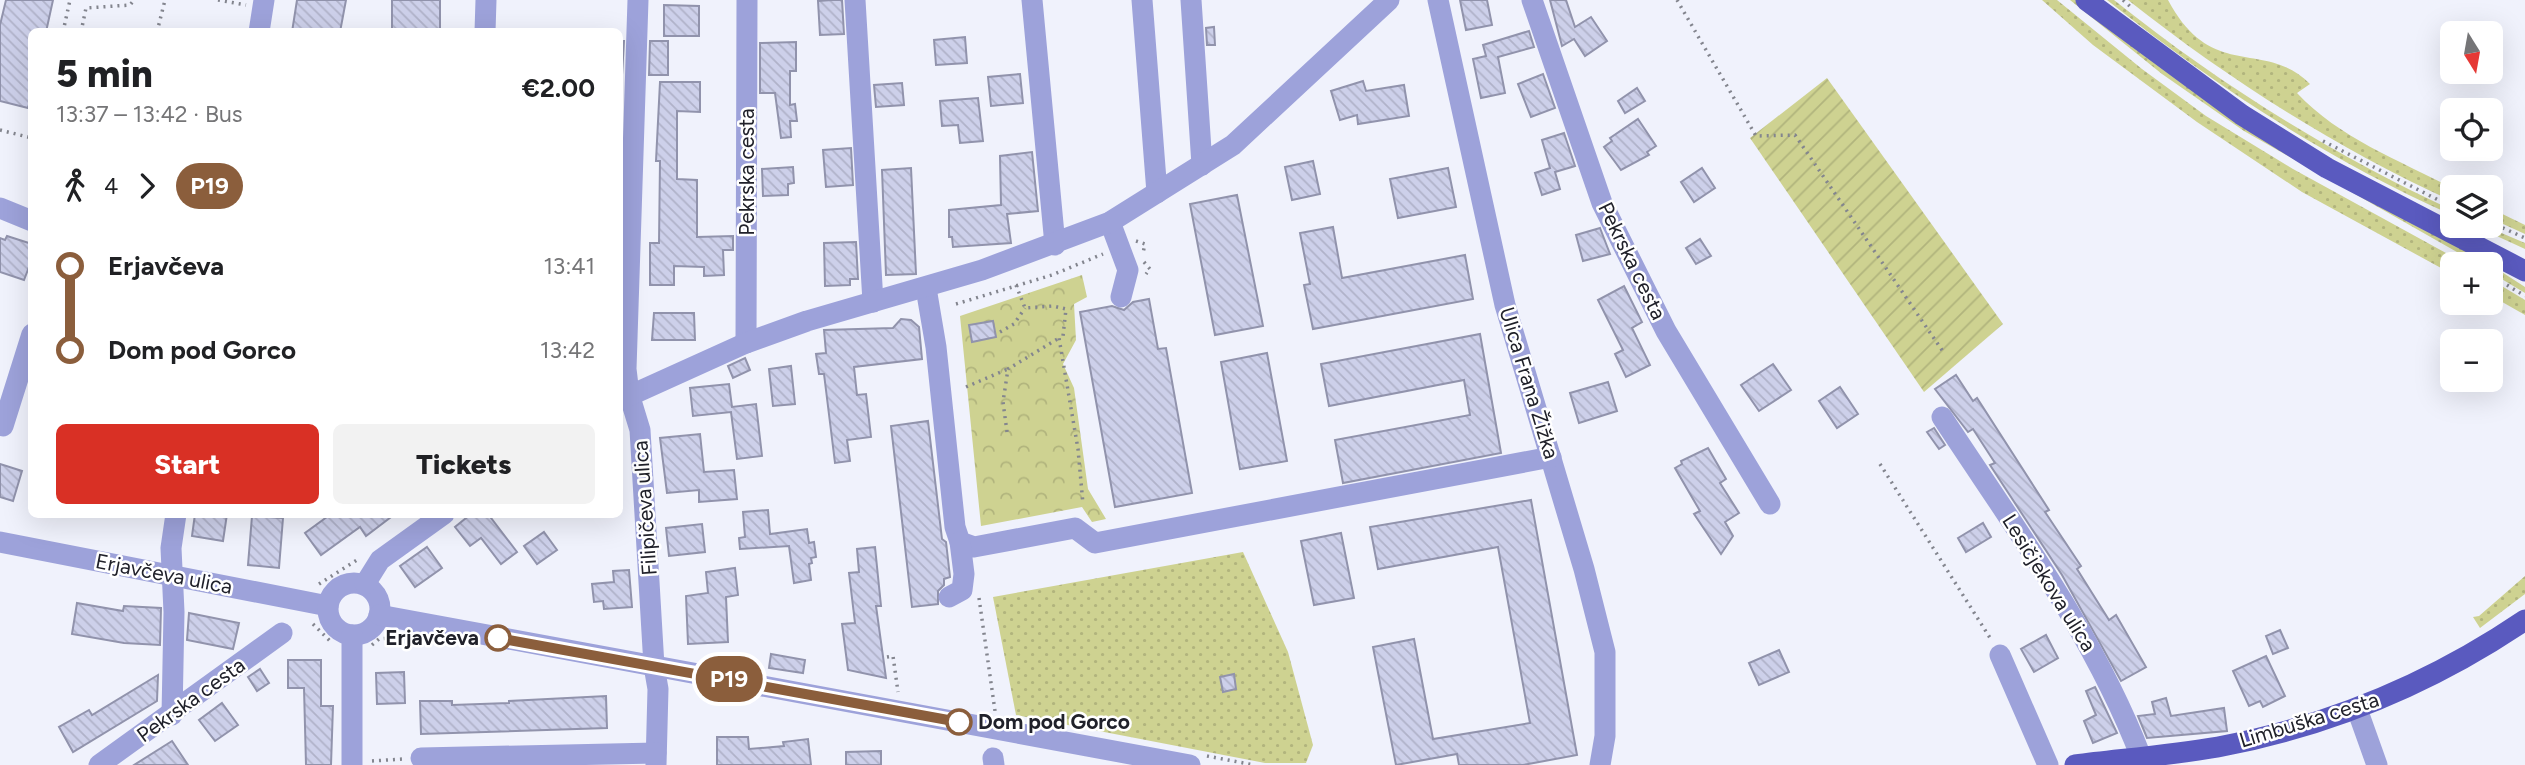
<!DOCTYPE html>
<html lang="en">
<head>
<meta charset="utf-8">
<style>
  :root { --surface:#fff; --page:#f2f2f2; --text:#202124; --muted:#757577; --accent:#d93025 }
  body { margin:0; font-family:Figtree,sans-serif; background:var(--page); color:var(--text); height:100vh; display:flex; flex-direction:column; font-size:26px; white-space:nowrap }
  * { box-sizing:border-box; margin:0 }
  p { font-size:23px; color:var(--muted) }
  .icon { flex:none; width:38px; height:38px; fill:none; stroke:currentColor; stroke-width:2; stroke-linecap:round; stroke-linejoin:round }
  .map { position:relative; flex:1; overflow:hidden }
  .details { position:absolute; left:28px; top:28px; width:595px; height:490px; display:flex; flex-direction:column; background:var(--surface); border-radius:10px; box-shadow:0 7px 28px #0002 }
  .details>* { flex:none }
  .badge { padding:0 14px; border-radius:23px; font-size:24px; line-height:46px }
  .needle { width:46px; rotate:169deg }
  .controls { position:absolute; left:2440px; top:21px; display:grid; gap:14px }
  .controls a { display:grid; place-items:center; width:63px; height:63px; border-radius:10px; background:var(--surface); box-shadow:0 7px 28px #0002; font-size:35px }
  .map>.badge { position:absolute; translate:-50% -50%; box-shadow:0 0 0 4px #fff }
  .legs { display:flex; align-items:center; gap:10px; height:77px; padding:0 28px; font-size:23px }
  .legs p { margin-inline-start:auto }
  .summary { display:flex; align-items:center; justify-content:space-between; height:119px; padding:0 28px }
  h1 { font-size:38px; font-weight:800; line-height:52px }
  .button { display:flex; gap:14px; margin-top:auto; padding:14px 28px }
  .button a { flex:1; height:80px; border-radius:10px; background:var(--accent); color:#fff; font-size:28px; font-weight:800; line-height:80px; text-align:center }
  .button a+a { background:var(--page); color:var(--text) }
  ul { padding:0 28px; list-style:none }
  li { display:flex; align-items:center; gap:24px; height:84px; font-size:26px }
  li i { display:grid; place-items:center; width:10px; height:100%; margin:0 9px; background:currentColor }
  li i::after { content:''; width:18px; height:18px; margin:-9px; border:5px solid; border-radius:50%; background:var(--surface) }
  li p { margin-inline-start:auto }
  li:first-child i { background:linear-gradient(#0000 50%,currentColor 0) }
  li:last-child i { background:linear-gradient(currentColor 50%,#0000 0) }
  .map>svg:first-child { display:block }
  .grass { fill:url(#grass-dots) }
  .park { fill:url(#park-crowns) }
  .garden { fill:url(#garden-furrows) }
  .building { fill:url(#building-back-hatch); stroke:#9193ac; stroke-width:2 }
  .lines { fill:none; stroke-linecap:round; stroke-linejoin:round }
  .path { stroke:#83858e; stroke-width:3.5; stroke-dasharray:2 5; stroke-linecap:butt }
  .minor { stroke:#9da2da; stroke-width:21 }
  .major { stroke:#5a5abf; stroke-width:21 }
  .line-1-casing { stroke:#fff; stroke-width:16 }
  .line-1 { stroke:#8b5e3c; stroke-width:10 }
  .stop-1-dot { fill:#fff; stroke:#8b5e3c; stroke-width:3.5 }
  .labels { text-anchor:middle; stroke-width:5; stroke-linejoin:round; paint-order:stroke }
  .street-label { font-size:21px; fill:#20212a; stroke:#fff }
  .stop-label { font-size:21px; font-weight:bold; fill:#20212a; stroke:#fff; text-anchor:end }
</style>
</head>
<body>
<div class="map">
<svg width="2525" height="765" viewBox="0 0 2525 765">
  <defs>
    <pattern id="grass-dots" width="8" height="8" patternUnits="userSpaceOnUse" patternTransform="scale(1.75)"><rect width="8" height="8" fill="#ced291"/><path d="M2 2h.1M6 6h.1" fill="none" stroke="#b1b47d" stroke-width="1.8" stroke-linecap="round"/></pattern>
    <pattern id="park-crowns" width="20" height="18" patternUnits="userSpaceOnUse" patternTransform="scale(1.75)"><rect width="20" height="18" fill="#ced291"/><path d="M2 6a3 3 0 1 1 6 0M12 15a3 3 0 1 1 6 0" fill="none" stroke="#b1b47d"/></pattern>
    <pattern id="garden-furrows" width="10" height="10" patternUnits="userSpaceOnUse" patternTransform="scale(1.75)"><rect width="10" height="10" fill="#ced291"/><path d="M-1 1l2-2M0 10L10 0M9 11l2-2" fill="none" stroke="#b1b47d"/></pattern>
    <pattern id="building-back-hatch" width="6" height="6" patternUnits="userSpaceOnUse" patternTransform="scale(1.75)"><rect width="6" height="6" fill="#cdd0ea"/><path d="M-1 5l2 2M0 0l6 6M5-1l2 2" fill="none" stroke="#b0b2c9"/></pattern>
  </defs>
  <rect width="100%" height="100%" fill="#f0f2fc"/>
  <g class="grass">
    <polygon points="2042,0 2057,0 2142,69 2206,116 2293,169 2466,264 2452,264 2452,274 2302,192 2197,122 2093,45"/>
    <polygon points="2070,0 2079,0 2480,258 2525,287 2525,293 2490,272 2490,264 2478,264 2244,131 2162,74"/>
    <path d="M2107,0H2114C2219,84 2330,153 2452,210V215C2323,157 2217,87 2107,0Z"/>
    <path d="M2128,0H2168C2212,83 2265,38 2310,84L2297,93C2339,138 2399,160 2452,188V201C2336,148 2228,79 2128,0Z"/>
    <polygon points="2490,208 2525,225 2525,234 2490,218"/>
    <polygon points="2475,226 2485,226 2525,243 2525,249"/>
    <polygon points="2490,279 2525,300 2525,315 2490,295"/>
    <polygon points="1243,552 1288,652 1313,745 1306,763 1265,763 1016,715 993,597"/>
    <polygon points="2525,576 2525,594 2480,628 2473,617 2479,616"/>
  </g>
  <polygon class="park" points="1082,275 1087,297 1074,304 1076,340 1063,364 1074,388 1088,489 1106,519 1092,522 1082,507 981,526 960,316"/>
  <polygon class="garden" points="1827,78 2003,324 1924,392 1750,138"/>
  <g class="building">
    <polygon points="6,0 53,0 46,32 32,32 32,93 28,108 0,101 0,25"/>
    <polygon points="297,0 346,0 340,32 292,32"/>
    <rect x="392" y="0" width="48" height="32"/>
    <polygon points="832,0 842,0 844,34 820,35 818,1"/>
    <polygon points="1460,0 1487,0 1492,25 1466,30"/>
    <polygon points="1550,0 1566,0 1575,27 1591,17 1607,41 1585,56 1574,39 1562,46"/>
    <polygon points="664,5 699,6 699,36 664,36"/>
    <polygon points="1214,27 1215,45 1207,45 1206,28"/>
    <polygon points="1529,31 1534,47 1498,57 1505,93 1481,98 1473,59 1486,56 1483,45"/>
    <polygon points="965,37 967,63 936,65 934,40"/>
    <polygon points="620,41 624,41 622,75 620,75"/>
    <polygon points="650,41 668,41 668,75 649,75"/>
    <polygon points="796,42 796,71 790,71 790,105 795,104 797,121 790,121 791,137 781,138 775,93 760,93 760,43"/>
    <polygon points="1020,74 1023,103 991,106 988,77"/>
    <polygon points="1543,74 1555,108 1531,117 1518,84"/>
    <polygon points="1363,81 1366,91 1404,85 1409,116 1358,124 1357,115 1340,120 1331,91"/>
    <polygon points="660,82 700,82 700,112 677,111 677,179 697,180 697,237 733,236 733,250 723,250 724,275 704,276 704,267 674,266 674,285 650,285 650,243 659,243 660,161 656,161"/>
    <polygon points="902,83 904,105 876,107 874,85"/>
    <polygon points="1637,88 1645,101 1625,113 1618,101"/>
    <polygon points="978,98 983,141 960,143 958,125 942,126 940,101"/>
    <polygon points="1638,119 1656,146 1647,152 1649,155 1621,170 1604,147 1612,141 1610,138"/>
    <polygon points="1564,133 1575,166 1555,172 1560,189 1542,195 1535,173 1550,168 1542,140"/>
    <polygon points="851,148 853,185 826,187 823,150"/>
    <polygon points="1032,152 1038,211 1007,214 1011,243 953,247 952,237 949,237 949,210 1001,205 1000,156"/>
    <polygon points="1313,161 1320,194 1292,200 1285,167"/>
    <polygon points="793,167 794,183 788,184 788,195 763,196 762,169"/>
    <polygon points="911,168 916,274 886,275 882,170"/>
    <polygon points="1448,168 1456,207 1398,218 1390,179"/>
    <polygon points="1702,168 1715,188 1694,202 1681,182"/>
    <polygon points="1237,195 1263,326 1215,335 1190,204"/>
    <polygon points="1333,227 1342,278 1465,255 1473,299 1313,329 1304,285 1310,284 1300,233"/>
    <polygon points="1600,228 1610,254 1583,261 1576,235"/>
    <polygon points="7,236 32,244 32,259 24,280 0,272 0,238 5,240"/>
    <polygon points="1700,239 1711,256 1696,264 1686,248"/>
    <polygon points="856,242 858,279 850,279 850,285 825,286 824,243"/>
    <polygon points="1624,286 1642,322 1632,328 1650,365 1626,377 1615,354 1623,350 1598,300"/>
    <polygon points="1149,299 1158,349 1166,348 1192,493 1115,507 1080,312 1112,306 1124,310 1133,302"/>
    <polygon points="654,313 694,313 695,340 652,340"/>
    <polygon points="901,319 911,320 919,327 922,359 854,367 857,395 866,394 871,437 847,440 850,461 835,463 824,374 819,374 816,354 826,353 824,330 893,328"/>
    <polygon points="993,321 996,337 972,342 969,325"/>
    <polygon points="1480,334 1501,453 1343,483 1335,440 1470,415 1464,380 1329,406 1321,364"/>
    <polygon points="1267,353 1287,461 1240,469 1221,362"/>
    <polygon points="745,358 750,370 733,378 728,366"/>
    <polygon points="1773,364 1791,390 1759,411 1741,385"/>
    <polygon points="791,366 795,404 773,406 769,369"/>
    <polygon points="1956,375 1973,401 1977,398 2049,510 2045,512 2081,566 2077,569 2109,620 2116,615 2146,667 2121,681 2062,575 1990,465 1995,463 1973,429 1968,432 1935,389"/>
    <polygon points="1608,382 1617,411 1579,423 1570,393"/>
    <polygon points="729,384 732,407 756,404 762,456 737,459 731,412 693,416 690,388"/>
    <polygon points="1840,387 1858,414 1837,428 1819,401"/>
    <polygon points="928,421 942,539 946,542 950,577 944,579 944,585 938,591 938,604 912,607 891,426"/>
    <polygon points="1934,428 1945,445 1939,449 1927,432"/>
    <polygon points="700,434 704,472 734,470 737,499 699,502 699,490 667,493 660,438"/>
    <polygon points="1708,448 1726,479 1720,483 1739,513 1725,522 1733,536 1721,554 1694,514 1700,511 1675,468 1682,464 1681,461"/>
    <polygon points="0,464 22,471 13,501 0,497"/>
    <polygon points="1531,500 1577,755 1523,765 1459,765 1457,754 1396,765 1373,647 1414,639 1433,739 1530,723 1498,547 1378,569 1370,527"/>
    <polygon points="768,510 770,534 807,529 809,543 814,542 816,557 811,558 812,563 809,564 811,580 794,583 789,546 740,549 739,538 745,537 743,512"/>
    <polygon points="195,514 227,514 223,541 192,536"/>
    <polygon points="331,514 395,514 366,536 360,527 321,555 305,533"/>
    <polygon points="471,514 488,514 517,552 501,564 481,538 470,546 455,527"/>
    <polygon points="252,516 283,518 279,568 248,565"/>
    <polygon points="1983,523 1991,537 1966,552 1958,538"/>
    <polygon points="702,524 705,552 669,556 666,528"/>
    <polygon points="544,532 557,550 537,564 524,546"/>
    <polygon points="1341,533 1354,598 1314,605 1301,541"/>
    <polygon points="427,547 442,568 415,587 400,566"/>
    <polygon points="875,547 881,606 876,606 886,678 848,670 842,624 855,623 849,573 859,572 857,549"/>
    <polygon points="735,568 738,595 726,597 728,642 688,644 686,596 708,593 706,572"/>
    <polygon points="629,570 632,607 604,609 603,601 594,602 592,584 614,582 613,571"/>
    <polygon points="77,603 123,611 124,606 161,608 160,645 124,643 72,634"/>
    <polygon points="189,613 239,623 233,649 187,640"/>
    <polygon points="2280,630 2288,648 2273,654 2266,636"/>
    <polygon points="2046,635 2058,658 2034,672 2021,649"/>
    <polygon points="1779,650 1789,672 1759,685 1749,663"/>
    <polygon points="771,654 805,660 803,673 769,668"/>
    <polygon points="2266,656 2285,696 2263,707 2260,701 2249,706 2233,671"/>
    <polygon points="288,660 321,660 321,706 333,706 331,765 306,765 304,688 288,688"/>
    <polygon points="260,669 269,683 257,691 248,677"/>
    <polygon points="404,672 405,703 377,704 376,673"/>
    <polygon points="1234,674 1236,689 1223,692 1220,677"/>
    <polygon points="158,675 157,701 73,752 59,727 89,710 92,715"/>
    <polygon points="2095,687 2117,733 2093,743 2084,721 2096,715 2086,691"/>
    <polygon points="606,696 607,728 421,734 420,701 452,701 452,705 509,703 509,701"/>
    <polygon points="2166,698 2171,716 2224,708 2227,731 2147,738 2138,716 2155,714 2152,702"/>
    <polygon points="222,703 238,725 215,741 199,720"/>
    <polygon points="717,737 748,737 749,749 784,746 783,742 808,739 811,765 717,765"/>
    <polygon points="172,741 188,765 134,765"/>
    <polygon points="881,751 881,765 846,765 846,752"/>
  </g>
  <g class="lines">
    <g class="path">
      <polyline points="218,0 246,5"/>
      <polyline points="1677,0 1756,136 1795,135 1944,353"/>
      <polyline points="2123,0 2133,9"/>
      <polyline points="63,32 70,0"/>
      <polyline points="81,32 86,8 130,5 134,0"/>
      <polyline points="157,32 165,0"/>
      <polyline points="0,130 32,138"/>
      <polyline points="2323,141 2452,207"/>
      <polyline points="2490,222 2525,238"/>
      <polyline points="1136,241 1145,244 1143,253"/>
      <polyline points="1144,262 1150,269 1146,274"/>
      <polyline points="1016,285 1025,308 1053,306 1066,309 1063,336 1059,338 1078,449 1083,504"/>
      <polyline points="2507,285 2525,296"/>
      <polyline points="956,304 1052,275 1103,254"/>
      <polyline points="1000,332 1014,324 1025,308"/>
      <polyline points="966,387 1008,369"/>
      <polyline points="1007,432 1003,402 1008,369 1059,338"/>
      <polyline points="1880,464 1992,641"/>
      <polyline points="319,584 357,560"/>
      <polyline points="979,598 995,711"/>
      <polyline points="313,624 332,643"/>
      <polyline points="372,645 379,639 390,638"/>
      <polyline points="887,657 893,656 898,692"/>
      <polyline points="1207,756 1254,765"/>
      <polyline points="372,761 403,759"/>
    </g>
    <g class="minor">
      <polyline points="638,0 626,369 629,394 640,430 654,666 658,689 656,765"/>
      <polyline points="855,0 873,302"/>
      <polyline points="1032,0 1055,245"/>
      <polyline points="1142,0 1157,193"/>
      <polyline points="1191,0 1202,165"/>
      <polyline points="1438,0 1505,305 1584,569 1605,652 1605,736 1600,765"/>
      <polyline points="1532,0 1602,203 1666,331 1770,504"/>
      <polyline points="259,32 264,0"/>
      <polyline points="485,32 486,0"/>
      <polyline points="0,208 32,221"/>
      <polyline points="1110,222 1128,270 1121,297"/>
      <polyline points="926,288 936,347 955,527 960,542 974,547 1075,528 1095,543 1551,457"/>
      <polyline points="746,343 747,0"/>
      <polyline points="620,400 746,343 807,321 982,270 1110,222 1233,145 1389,0"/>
      <path d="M1942,417C2014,527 2094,634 2141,757"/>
      <polyline points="3,426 32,334"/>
      <polyline points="0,542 328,606"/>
      <circle cx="354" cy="609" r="26"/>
      <polyline points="365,584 380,560 444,514"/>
      <polyline points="949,597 962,590 964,574 960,542"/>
      <polyline points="379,615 1190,765"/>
      <polyline points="352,635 352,765"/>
      <polyline points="2000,655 2048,765"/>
      <polyline points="2357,709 2377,765"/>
      <polyline points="172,715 174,612 171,548 176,514"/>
      <polyline points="421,758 656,753"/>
      <polyline points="993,758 994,765"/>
      <polyline points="99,765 282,633"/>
    </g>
    <g class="major">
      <polyline points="2086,0 2242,115 2327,168 2525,271"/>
      <path d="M2075,765C2123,759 2171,755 2218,747C2329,726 2432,683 2525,620"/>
    </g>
  </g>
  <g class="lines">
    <g class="line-1-casing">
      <polyline id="line-1" points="498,638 959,722"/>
    </g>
    <use href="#line-1" class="line-1"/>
  </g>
  <g class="stop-1-dot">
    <circle cx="498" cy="638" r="12"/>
    <circle cx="959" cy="722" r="12"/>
  </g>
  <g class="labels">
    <g class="street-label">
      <text transform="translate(747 172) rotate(-90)" y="7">Pekrska cesta</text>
      <text transform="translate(1632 261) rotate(64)" y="7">Pekrska cesta</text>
      <text transform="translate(1529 383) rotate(73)" y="7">Ulica Frana Žižka</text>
      <text transform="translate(645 508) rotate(-94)" y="7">Filipičeva ulica</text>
      <text transform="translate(164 574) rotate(11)" y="7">Erjavčeva ulica</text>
      <text transform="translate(2049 583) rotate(58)" y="7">Lesičjekova ulica</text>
      <text transform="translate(191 700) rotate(-36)" y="7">Pekrska cesta</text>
      <text transform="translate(2309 720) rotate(-17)" y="7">Limbuška cesta</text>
    </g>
    <g class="stop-label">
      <text x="479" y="645">Erjavčeva</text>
      <text x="978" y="729" text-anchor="start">Dom pod Gorco</text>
    </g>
  </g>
</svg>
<div class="controls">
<a><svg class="needle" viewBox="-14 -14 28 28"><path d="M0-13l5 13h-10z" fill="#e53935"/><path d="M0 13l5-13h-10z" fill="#757577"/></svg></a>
<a><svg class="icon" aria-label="locate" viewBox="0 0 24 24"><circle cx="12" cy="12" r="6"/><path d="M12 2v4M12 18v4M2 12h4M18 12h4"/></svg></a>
<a><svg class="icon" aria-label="layers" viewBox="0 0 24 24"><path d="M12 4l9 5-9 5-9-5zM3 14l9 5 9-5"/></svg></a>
<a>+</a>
<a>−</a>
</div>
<b class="badge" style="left:729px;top:679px;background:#8b5e3c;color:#fff">P19</b>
<section class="details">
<div class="summary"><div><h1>5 min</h1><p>13:37 – 13:42 · Bus</p></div><b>€2.00</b></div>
<div class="legs"><svg class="icon" aria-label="walk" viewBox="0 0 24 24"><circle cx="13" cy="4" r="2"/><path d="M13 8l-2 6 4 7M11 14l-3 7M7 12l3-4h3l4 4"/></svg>4<svg class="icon" aria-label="forward" viewBox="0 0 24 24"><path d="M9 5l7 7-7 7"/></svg><b class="badge" style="background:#8b5e3c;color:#fff">P19</b></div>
<ul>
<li><i style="color:#8b5e3c"></i><b>Erjavčeva</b><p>13:41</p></li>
<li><i style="color:#8b5e3c"></i><b>Dom pod Gorco</b><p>13:42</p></li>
</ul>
<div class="button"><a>Start</a><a>Tickets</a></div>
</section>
</div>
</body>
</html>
